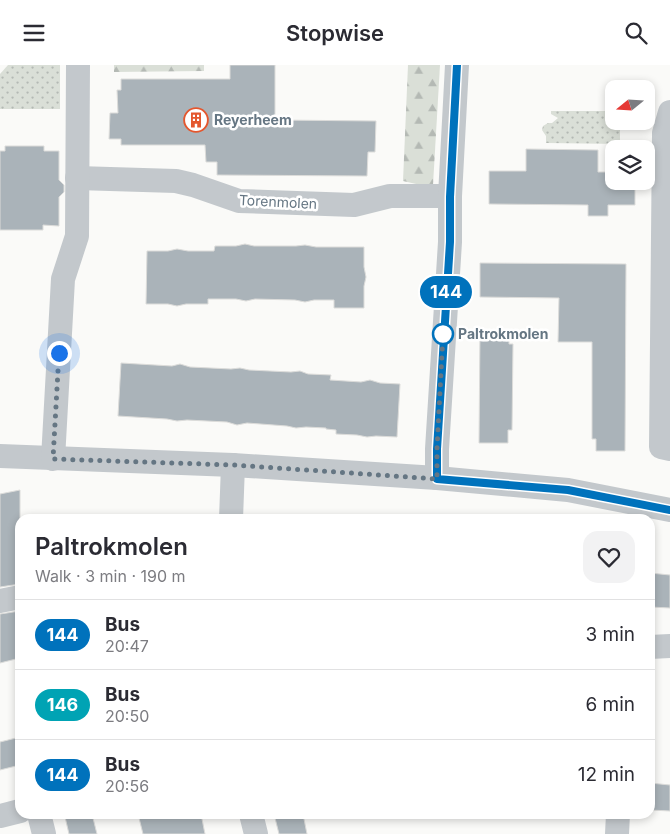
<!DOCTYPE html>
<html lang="en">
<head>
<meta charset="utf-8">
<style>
  :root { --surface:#fff; --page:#f2f2f3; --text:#2b2b33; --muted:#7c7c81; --line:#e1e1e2 }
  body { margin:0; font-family:Inter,sans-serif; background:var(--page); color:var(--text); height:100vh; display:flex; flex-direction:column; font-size:19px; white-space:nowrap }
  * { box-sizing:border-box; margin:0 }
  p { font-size:16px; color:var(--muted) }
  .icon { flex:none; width:28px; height:28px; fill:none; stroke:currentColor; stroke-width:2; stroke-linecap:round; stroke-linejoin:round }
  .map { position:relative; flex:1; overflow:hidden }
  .side { position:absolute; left:15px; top:449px; width:640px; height:305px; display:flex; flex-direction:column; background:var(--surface); border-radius:15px; box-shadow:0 2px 8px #0003 }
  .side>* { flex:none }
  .badge { padding:0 10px; border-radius:16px; font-size:18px; line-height:32px }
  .needle { width:32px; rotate:252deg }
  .controls { position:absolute; left:605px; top:15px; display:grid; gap:10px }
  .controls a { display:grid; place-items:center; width:50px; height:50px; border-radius:10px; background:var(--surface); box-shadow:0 2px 8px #0003; font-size:25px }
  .you { position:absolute; width:25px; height:25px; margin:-12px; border:4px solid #fff; border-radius:50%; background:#1a73e8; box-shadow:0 0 0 8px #1a73e833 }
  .map>.badge { position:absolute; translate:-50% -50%; box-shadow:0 0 0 2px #fff }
  .round { display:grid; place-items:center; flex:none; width:52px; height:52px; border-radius:15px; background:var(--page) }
  .head { display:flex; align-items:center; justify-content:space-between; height:85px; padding:0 20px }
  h1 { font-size:24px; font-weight:600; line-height:38px }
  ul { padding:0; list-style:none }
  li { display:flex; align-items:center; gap:15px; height:70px; padding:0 20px; border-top:1px solid var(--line) }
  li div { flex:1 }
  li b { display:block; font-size:19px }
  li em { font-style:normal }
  li .badge { min-width:55px; font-weight:700; text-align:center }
  header { display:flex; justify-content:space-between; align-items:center; height:65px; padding:0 20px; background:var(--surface); font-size:22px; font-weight:600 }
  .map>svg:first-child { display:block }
  .grass { fill:url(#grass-dots) }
  .forest { fill:url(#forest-firs) }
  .building { fill:#aab3b9; stroke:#dcdcda }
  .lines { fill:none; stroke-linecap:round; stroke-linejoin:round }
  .street { stroke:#c3c8cc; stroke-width:24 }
  .line-casing { stroke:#fff; stroke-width:11 }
  .line { stroke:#0072bc; stroke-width:8 }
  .walk { stroke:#657683; stroke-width:5; stroke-dasharray:0 9 }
  .stop-dot { fill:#fff; stroke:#0072bc; stroke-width:2.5 }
  .labels { text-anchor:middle; stroke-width:5; stroke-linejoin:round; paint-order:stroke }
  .poi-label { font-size:14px; font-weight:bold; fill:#657683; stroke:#fff; text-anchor:start }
  .street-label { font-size:14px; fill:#657683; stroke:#fff }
  .stop-label { font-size:14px; font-weight:bold; fill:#657683; stroke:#fff; text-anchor:start }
</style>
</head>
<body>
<header><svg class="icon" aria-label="menu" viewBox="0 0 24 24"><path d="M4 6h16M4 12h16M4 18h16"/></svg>Stopwise<svg class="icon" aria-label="search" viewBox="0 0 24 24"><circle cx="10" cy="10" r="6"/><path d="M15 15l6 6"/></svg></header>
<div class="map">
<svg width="670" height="769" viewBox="0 0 670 769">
  <defs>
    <pattern id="grass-dots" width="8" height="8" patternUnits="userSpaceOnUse" patternTransform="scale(1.25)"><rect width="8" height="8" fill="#dadfd7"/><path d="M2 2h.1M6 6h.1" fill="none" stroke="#b4b9b4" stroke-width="1.8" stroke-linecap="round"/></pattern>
    <pattern id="forest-firs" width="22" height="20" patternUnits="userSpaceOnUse" patternTransform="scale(1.25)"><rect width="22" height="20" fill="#dadfd7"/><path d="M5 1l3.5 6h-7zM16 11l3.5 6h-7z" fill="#b4b9b4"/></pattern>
  </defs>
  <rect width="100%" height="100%" fill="#fafaf8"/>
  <g class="grass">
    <polygon points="8,0 60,0 60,44 0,44 0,9"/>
    <polygon points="551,46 614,46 614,56 620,56 620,79 546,78 546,71 542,65 543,61 548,58 552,58 558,53 551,49"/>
  </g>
  <g class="forest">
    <polygon points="114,0 204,0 204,6 114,7"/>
    <polygon points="408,0 440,0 433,120 425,121 403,116"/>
  </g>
  <g class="building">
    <polygon points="230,0 275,0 275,55 376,56 375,87 368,87 367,111 217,110 217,97 206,97 205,80 121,80 121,74 109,74 110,48 118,48 117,25 121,25 121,14 230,14"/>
    <polygon points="5,81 44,81 44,86 59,86 59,115 64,120 64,127 59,132 59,161 43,160 43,165 0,165 0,86 5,86"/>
    <polygon points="526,84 598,85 598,107 614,107 614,116 635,116 635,140 608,140 608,151 588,151 588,140 489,139 489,106 526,106"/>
    <polygon points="245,179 254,181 296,181 305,180 316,182 364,182 364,202 366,212 364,221 364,243 334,243 334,235 314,235 305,237 295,235 255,234 246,236 236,234 208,234 208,239 186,239 177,241 168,239 146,239 147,186 168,186 177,184 188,186 214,186 215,181 236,181"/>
    <polygon points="480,198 626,199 625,386 596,386 596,374 592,374 592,277 558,277 559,233 480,232"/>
    <polygon points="480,267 509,267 509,279 513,279 512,365 508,365 508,378 479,378"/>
    <polygon points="121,298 172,301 180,299 190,302 231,304 240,303 249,305 291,307 300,306 308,309 331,310 330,315 361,317 370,315 380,318 400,319 397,372 376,371 367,372 357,370 336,369 336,365 326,364 326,363 306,362 296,363 287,361 247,358 237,360 227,357 187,355 177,356 167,354 118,351"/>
    <polygon points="20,425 20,519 0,522 0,429"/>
    <polygon points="650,508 670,510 670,543 650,542"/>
    <polygon points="20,546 20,593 0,598 0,549"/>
    <polygon points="20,672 20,700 0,705 0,677"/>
    <polygon points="650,718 670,720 670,746 650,745"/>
    <polygon points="78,749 92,749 97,769 69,769 65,752"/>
    <polygon points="138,749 201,749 205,769 143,769"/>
    <polygon points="281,749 303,749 307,769 279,769 275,753 281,751"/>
  </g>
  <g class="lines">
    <g class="street">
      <polyline points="670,47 664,68 661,382 670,384"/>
      <polyline points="77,113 176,116 193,120 239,136 354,140 390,131 450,131"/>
      <polyline points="0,391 233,400 437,413 568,425 670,445"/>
      <polyline points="53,394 63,214 77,171 78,0"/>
      <polyline points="437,413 437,384 450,177 450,131 457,0"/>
      <polyline points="231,454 233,400"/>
      <polyline points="0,536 20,532"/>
      <polyline points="650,582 670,581"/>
      <polyline points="39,749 44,769"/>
      <polyline points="251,749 256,769"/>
      <polyline points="0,751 20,746"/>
      <polyline points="617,769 618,749"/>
    </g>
  </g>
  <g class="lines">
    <g class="line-casing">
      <polyline id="line" points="457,0 450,132 450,177 437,384 437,414 568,425 670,445"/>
    </g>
    <use href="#line" class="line"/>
    <polyline class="walk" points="59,288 53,394 234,400 437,414 437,384 443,269"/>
  </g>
  <defs>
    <g id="building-ring" transform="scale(1.25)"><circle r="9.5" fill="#fff" stroke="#e4572e" stroke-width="1.5"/><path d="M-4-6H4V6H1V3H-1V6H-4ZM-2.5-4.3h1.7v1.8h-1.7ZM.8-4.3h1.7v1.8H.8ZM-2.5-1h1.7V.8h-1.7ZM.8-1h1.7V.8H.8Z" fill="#e4572e"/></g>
  </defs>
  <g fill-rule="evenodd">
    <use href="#building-ring" x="196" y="55"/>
  </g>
  <circle class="stop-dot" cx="443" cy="269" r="10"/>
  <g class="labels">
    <g class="poi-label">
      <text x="214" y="60">Reyerheem</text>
    </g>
    <g class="street-label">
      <text transform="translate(278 137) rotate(3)" y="5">Torenmolen</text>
    </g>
    <g class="stop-label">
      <text x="458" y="274">Paltrokmolen</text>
    </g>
  </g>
</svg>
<div class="controls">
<a><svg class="needle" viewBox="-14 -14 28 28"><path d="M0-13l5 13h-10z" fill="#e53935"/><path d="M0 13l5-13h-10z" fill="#7c7c81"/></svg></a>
<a><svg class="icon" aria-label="layers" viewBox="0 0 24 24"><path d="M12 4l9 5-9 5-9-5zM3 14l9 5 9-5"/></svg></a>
</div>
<div class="you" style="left:59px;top:288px"></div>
<b class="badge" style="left:446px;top:227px;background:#0072bc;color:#fff">144</b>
<section class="side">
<div class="head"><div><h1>Paltrokmolen</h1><p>Walk · 3 min · 190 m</p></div><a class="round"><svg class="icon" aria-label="heart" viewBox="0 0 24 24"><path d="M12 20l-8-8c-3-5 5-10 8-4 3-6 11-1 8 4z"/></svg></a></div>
<ul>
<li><span class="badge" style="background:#0072bc;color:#fff">144</span><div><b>Bus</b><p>20:47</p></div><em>3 min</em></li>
<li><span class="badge" style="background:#00a3b4;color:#fff">146</span><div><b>Bus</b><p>20:50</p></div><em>6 min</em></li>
<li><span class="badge" style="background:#0072bc;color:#fff">144</span><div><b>Bus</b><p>20:56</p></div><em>12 min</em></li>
</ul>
</section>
</div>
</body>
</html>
